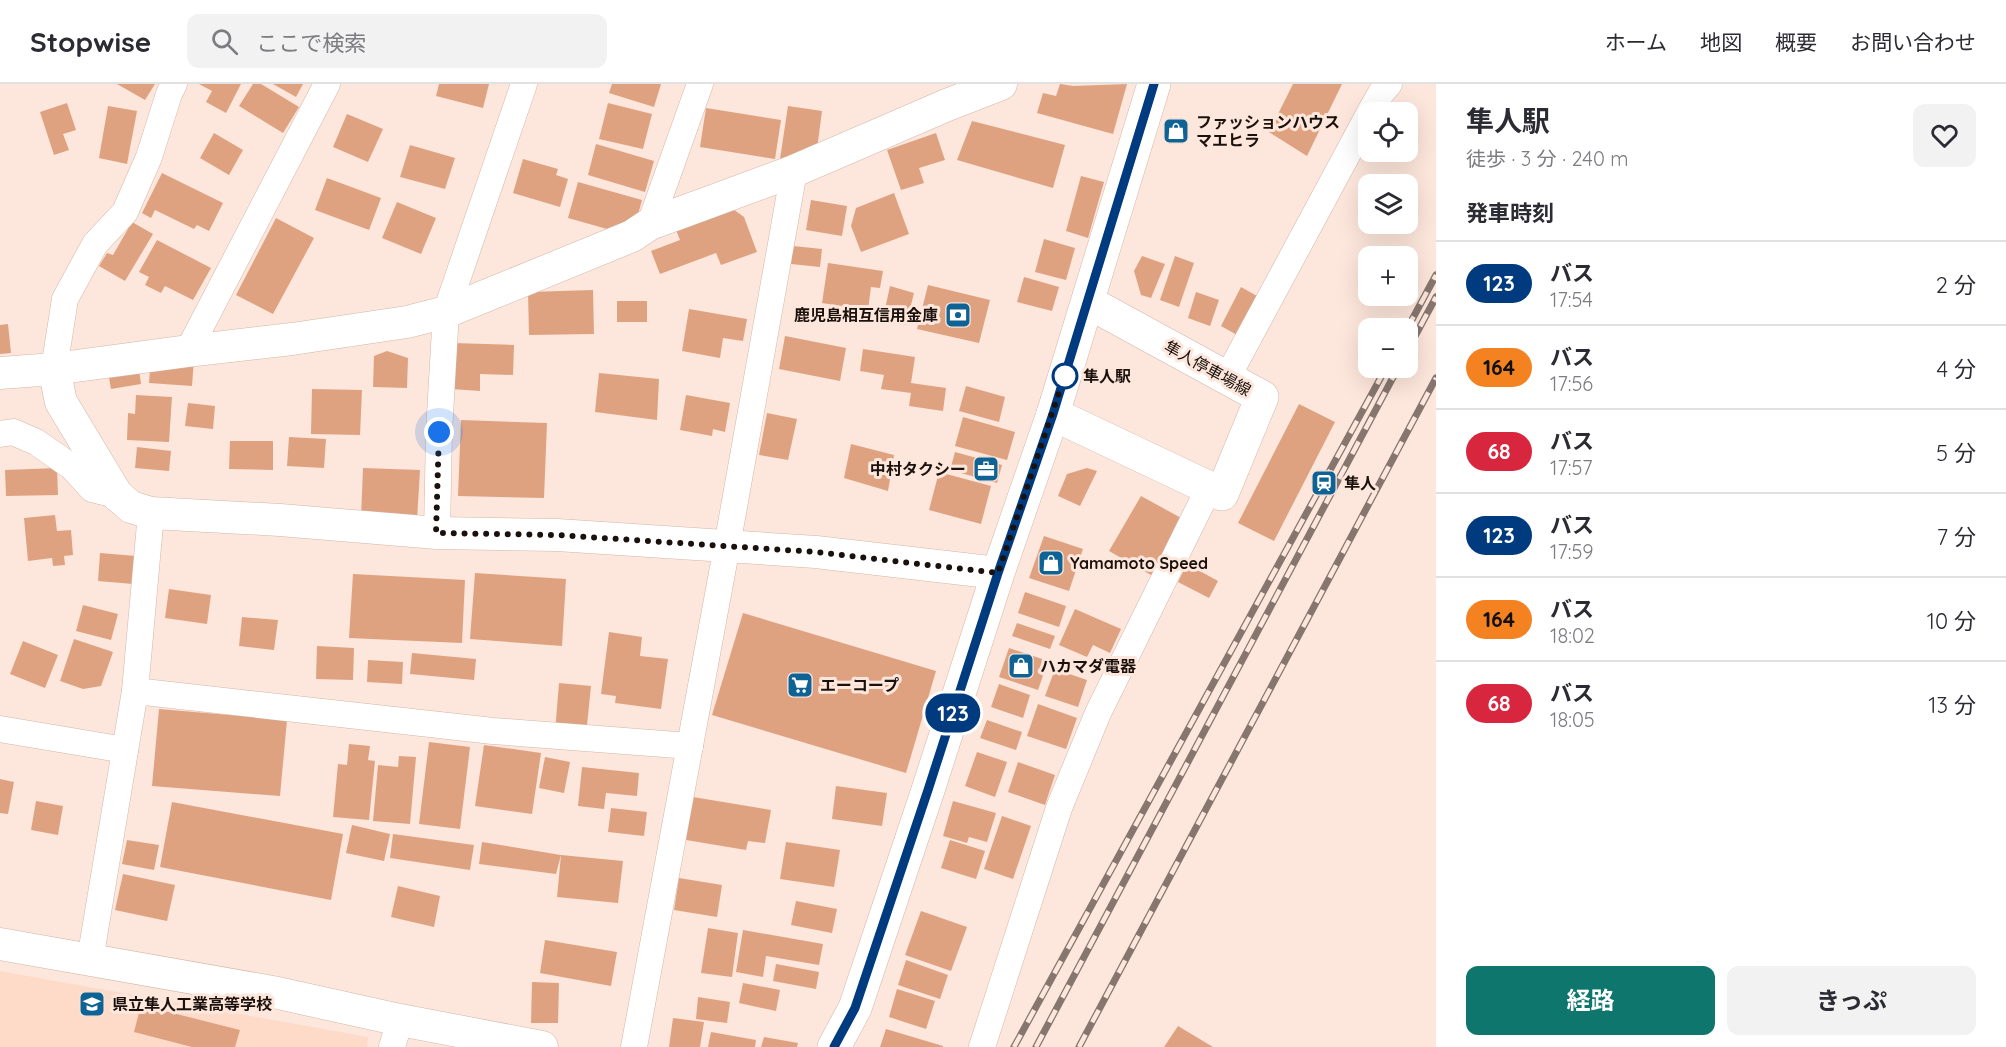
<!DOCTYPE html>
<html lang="ja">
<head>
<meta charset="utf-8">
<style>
  :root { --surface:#fff; --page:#f2f2f3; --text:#2b2b33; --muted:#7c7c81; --line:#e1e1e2; --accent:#0f766e }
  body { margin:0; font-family:Quicksand,"Noto Sans JP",sans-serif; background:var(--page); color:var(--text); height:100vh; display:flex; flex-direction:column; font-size:22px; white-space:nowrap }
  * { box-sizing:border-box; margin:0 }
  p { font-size:20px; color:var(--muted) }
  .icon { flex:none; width:33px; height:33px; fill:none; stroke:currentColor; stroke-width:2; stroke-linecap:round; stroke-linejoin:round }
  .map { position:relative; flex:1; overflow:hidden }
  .sheet { display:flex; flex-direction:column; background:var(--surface); width:570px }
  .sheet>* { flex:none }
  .badge { padding:0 12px; border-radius:20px; font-size:21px; line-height:39px }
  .controls { position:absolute; left:1358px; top:18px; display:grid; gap:12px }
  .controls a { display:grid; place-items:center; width:60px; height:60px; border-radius:12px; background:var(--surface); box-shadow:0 6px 24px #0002; font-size:30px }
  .you { position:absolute; width:30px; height:30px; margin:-15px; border:4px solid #fff; border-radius:50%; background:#1a73e8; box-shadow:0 0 0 9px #1a73e833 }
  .map>.badge { position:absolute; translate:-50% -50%; box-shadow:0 0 0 3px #fff }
  h2 { padding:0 30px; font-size:22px; line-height:54px }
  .round { display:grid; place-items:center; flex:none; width:63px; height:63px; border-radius:12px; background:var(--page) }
  .overview { display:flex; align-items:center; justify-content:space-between; height:102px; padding:0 30px }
  h1 { font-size:28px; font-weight:700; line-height:45px }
  .action { display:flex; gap:12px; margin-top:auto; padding:12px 30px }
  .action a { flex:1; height:69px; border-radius:12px; background:var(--accent); color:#fff; font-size:24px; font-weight:700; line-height:69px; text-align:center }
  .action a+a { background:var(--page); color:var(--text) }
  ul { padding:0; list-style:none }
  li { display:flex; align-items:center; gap:18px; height:84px; padding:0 30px; border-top:2px solid var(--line) }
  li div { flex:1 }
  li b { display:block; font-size:22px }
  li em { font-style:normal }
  li .badge { min-width:66px; font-weight:700; text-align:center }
  header { display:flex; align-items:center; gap:36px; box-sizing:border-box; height:84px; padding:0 30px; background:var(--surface); border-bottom:2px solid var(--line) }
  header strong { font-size:28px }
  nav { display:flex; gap:33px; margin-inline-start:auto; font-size:21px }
  .search { width:420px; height:54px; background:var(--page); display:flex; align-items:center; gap:15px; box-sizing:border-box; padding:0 21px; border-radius:12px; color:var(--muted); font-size:22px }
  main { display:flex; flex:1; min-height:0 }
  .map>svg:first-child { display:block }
  .built { fill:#fedbc9 }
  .building { fill:#dfa281 }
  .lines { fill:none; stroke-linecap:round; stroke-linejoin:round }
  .minor-casing { stroke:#d2b7a9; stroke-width:27 }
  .tertiary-casing { stroke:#d2b7a9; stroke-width:33 }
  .secondary-casing { stroke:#d2b7a9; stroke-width:34 }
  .minor { stroke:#fff; stroke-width:26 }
  .tertiary { stroke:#fff; stroke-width:32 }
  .secondary { stroke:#fff; stroke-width:33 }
  .rail-casing { stroke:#86766e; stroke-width:7 }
  .rail { stroke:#fde6db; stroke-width:4.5; stroke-dasharray:14; stroke-linecap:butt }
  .line-casing { stroke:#fff; stroke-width:14 }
  .line { stroke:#003b80; stroke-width:9 }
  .walk { stroke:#1a110c; stroke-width:6; stroke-dasharray:0 10.8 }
  .stop-dot { fill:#fff; stroke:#003b80; stroke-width:3 }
  .labels { text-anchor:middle; stroke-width:6; stroke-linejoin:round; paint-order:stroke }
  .poi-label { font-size:16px; font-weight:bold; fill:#1a110c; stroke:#fde6db; text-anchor:start }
  .street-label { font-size:16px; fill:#1a110c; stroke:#fde6db }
  .stop-label { font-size:16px; font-weight:bold; fill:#1a110c; stroke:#fde6db; text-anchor:start }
</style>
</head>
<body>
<header>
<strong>Stopwise</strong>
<div class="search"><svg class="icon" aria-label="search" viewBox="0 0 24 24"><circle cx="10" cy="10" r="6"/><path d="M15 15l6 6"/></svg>ここで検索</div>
<nav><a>ホーム</a><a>地図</a><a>概要</a><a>お問い合わせ</a></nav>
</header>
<main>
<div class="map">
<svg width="1436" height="963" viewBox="0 0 1436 963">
  <rect width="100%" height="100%" fill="#fde6db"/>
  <polygon class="built" points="0,887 368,953 367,963 0,963"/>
  <g class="building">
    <polygon points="117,0 155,0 145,16"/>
    <polygon points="199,0 241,0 226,29 206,18 212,7"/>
    <polygon points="253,0 261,0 299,23 283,49 239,22"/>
    <polygon points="273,0 303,0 296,13"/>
    <polygon points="439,0 489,0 483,24 436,12"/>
    <polygon points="612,0 661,0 654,23 609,9"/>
    <polygon points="1060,0 1073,2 1127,0 1113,50 1037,29 1043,9 1056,12"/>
    <polygon points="1293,0 1342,0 1307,72 1269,48"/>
    <polygon points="67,19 76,46 63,50 69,66 54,71 40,28"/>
    <polygon points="608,19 652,30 643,65 599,55"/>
    <polygon points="108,22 137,27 127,80 99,74"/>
    <polygon points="788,22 822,27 817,65 797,77 780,75"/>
    <polygon points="706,24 781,36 775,75 700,63"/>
    <polygon points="347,30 383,45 368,78 333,63"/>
    <polygon points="972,37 1065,61 1053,104 957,76"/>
    <polygon points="214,49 243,66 229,91 200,74"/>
    <polygon points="936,49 945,76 919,84 924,99 901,106 887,66"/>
    <polygon points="596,60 654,77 645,108 588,91"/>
    <polygon points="410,61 455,74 445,105 400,93"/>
    <polygon points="523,75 558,85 556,91 568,95 560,123 513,109"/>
    <polygon points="162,89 223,119 209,147 197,141 194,145 155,126 151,134 142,129"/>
    <polygon points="1081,92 1104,98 1088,154 1066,147"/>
    <polygon points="327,94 381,114 369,146 315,126"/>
    <polygon points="578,98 642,116 632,152 568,134"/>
    <polygon points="894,109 909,150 861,168 851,142 856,124"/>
    <polygon points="811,116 847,122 842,152 806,146"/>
    <polygon points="397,118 436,134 421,170 382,154"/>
    <polygon points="733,125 744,133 757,168 721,181 716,169 660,190 651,167 680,156 676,146"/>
    <polygon points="276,134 314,154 273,230 236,211"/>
    <polygon points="132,138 153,150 125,197 99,182 107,169 113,171"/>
    <polygon points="1044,155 1075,164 1066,196 1035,188"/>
    <polygon points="157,156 211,184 193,216 165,202 161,209 145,201 149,193 139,188"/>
    <polygon points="793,162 822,165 820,183 791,180"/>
    <polygon points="1142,172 1165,180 1151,214 1141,211 1134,187"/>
    <polygon points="1175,172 1194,179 1179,223 1160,216"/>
    <polygon points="828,179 883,187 880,204 871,203 868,226 822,219"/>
    <polygon points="1024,193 1059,203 1052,227 1017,218"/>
    <polygon points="928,201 990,216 979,259 917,245"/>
    <polygon points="890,202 914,209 906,241 883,234"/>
    <polygon points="1241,203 1257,212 1237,251 1221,242"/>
    <polygon points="593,206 594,250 529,251 528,208"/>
    <polygon points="1196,208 1219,216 1210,242 1188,234"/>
    <rect x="617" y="217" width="30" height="21"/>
    <polygon points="689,225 747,235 743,257 723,254 720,274 682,267"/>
    <polygon points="8,240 11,269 0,270 0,241"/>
    <polygon points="785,252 846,264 840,297 779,285"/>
    <polygon points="453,259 514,261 513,291 480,290 480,307 451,305"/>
    <polygon points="863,265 915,273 911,299 946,304 943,327 909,322 911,309 881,305 884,291 860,287"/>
    <polygon points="387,267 408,274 407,304 373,303 374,272"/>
    <polygon points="151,272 194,275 192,302 149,299"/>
    <polygon points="138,277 141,300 111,305 107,282"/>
    <polygon points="599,289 659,295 657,336 595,328"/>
    <polygon points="966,302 1005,313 999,338 959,327"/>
    <polygon points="312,305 362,306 360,351 311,350"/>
    <polygon points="136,311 172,313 169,358 127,356 128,329 135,330"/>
    <polygon points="686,311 730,319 725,348 713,345 712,352 680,346"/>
    <polygon points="188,319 215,322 213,345 185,342"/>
    <polygon points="1299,320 1335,338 1274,457 1238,439"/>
    <polygon points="767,329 797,335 788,376 759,371"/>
    <polygon points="963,333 1015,348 1007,376 955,362"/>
    <polygon points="461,336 547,339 544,414 458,412"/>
    <polygon points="289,353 326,355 324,384 287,382"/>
    <polygon points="230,357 273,357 273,386 229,385"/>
    <polygon points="851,360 894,371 888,407 844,394"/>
    <polygon points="137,363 171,367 169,387 135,384"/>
    <polygon points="955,368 1002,381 997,399 950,386"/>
    <polygon points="57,384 58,411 6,412 5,386"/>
    <polygon points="363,384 420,386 417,436 361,434"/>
    <polygon points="1087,384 1097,387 1080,422 1058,412 1067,390"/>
    <polygon points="939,388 991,402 981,440 929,426"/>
    <polygon points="1141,412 1183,435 1151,491 1109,467"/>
    <polygon points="55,431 57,447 71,446 73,471 64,472 65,481 53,482 52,474 28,477 24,434"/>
    <polygon points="1044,452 1083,465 1069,507 1029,494"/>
    <polygon points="100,469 136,472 133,500 98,497"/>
    <polygon points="1187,480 1218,497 1209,514 1178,498"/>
    <polygon points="475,489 566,495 562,562 470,555"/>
    <polygon points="353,490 465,496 462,559 349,554"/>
    <polygon points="169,505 211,511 207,540 165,534"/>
    <polygon points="1025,508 1066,522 1059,543 1018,529"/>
    <polygon points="83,521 118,530 111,556 76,547"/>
    <polygon points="1075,525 1121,545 1110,569 1093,561 1087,573 1059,561"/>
    <polygon points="743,529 936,587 906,689 712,631"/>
    <polygon points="242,533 278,536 274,566 239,562"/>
    <polygon points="1017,539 1055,552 1050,565 1012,552"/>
    <polygon points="609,548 642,553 640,572 668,575 661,625 615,619 616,612 601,610"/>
    <polygon points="74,555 113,568 101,602 83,605 60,597"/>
    <polygon points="23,557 58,571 45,604 10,590"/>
    <polygon points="317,562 354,564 353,596 316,595"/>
    <polygon points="1009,564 1048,577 1038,606 999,593"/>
    <polygon points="412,569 476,575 474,596 410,590"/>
    <polygon points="368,576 403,578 402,600 367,598"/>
    <polygon points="1055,585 1087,596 1078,623 1045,612"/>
    <polygon points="559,599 591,602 586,651 555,648"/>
    <polygon points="999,600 1030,611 1023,634 991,623"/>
    <polygon points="1038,620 1077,634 1066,665 1027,652"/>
    <polygon points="159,625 287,636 280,712 152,702"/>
    <polygon points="987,636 1022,648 1016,666 980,654"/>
    <polygon points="429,658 470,663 460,745 419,740"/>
    <polygon points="349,660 370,662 368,676 375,677 369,736 333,733 338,680 347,681"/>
    <polygon points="484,661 541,669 532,730 475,722"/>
    <polygon points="977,668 1007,678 995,713 965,702"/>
    <polygon points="399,672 416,673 410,740 373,737 378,681 398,683"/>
    <polygon points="545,673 570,678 564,709 539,704"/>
    <polygon points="1018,678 1055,691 1045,721 1008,708"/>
    <polygon points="582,683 639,689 637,712 606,709 604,725 578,722"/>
    <polygon points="0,695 14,698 8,730 0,729"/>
    <polygon points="836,702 887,709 882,742 832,735"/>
    <polygon points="693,713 771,726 765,759 748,757 746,766 686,756"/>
    <polygon points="36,717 63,722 58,751 31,746"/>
    <polygon points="953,717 996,729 987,758 969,753 967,759 943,752"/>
    <polygon points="172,718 343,750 331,816 160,783"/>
    <polygon points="611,724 647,728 644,752 608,748"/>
    <polygon points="1002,732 1031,742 1013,795 984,785"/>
    <polygon points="352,741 390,750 384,777 346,769"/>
    <polygon points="393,750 474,761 470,786 390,774"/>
    <polygon points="127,756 159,761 154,786 122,780"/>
    <polygon points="950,756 985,767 976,795 941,784"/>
    <polygon points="482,758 561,771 556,790 479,780"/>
    <polygon points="786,758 840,766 834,803 780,795"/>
    <polygon points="561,771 623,777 618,819 557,813"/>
    <polygon points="123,790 175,801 167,837 115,826"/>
    <polygon points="679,794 722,801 717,833 674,826"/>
    <polygon points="398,802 440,812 434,843 391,833"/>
    <polygon points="796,817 837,825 832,849 791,841"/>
    <polygon points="921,827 967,843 951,887 905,871"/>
    <polygon points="708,844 738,849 732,893 701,889"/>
    <polygon points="743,846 823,860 819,881 766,872 763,893 736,888"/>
    <polygon points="545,856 617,868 611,902 540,889"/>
    <polygon points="906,876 948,891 940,915 898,901"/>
    <polygon points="776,880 819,888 816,905 773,897"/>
    <polygon points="532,898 559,899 558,939 531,939"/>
    <polygon points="743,899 780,906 776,927 739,919"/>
    <polygon points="897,905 935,917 926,945 889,933"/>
    <polygon points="698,913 730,918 727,939 696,935"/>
    <polygon points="141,921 240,946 235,963 192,963 134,948"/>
    <polygon points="673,934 704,938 700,963 669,963"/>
    <polygon points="1178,942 1213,963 1164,963"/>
    <polygon points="886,945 943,962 943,963 880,963"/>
    <polygon points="711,948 756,956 755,963 708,963"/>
    <polygon points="764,953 798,959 797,963 761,963"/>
  </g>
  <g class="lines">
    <g class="minor-casing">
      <g id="minor">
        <polyline points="1370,28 1381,9 1389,0"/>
        <polyline points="650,140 700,0"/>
        <polyline points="188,267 327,0"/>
        <polyline points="54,285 65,215 95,160 125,128 149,73 169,10 174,0"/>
        <polyline points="1227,294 1368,32"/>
        <polyline points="0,350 13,348 36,358 72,383 92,405 117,411"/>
        <polyline points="437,449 439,348 446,228 524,0"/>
        <polyline points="135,607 493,647 690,662"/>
        <polyline points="0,645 125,666"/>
        <polyline points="90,876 135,607 151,429"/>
        <polyline points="392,963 400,936"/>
        <polyline points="634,963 727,462 794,87"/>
        <polyline points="982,963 1059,724 1098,629 1209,404"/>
      </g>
    </g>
    <g class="tertiary-casing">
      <g id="tertiary">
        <polyline points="54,285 61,318 117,411 131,423 151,429 280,436 437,449 557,451 816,468 998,489"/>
        <polyline points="0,289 54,285 188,267 292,255 407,238 446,228 632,152 650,140 794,87 947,21 1001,0"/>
        <polyline points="0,860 278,909 400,936 542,963"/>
      </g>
    </g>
    <g class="secondary-casing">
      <g id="secondary">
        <polyline points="1053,330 1222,410 1262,313 1088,218"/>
        <polyline points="834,963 855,924 928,706 998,489 1053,330 1154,0"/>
      </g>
    </g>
    <use href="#minor" class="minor"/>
    <use href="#tertiary" class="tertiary"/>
    <use href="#secondary" class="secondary"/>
    <g class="rail-casing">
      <g id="rail">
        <polyline points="1407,245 1436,191"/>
        <polyline points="1407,267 1436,213"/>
        <polyline points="1014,963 1386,284"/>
        <polyline points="1036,963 1398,284"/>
        <polyline points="1079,963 1436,294"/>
      </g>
    </g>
    <use href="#rail" class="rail"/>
  </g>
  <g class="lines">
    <g class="line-casing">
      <polyline id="line" points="834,963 855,924 928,706 998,489 1053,330 1154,0"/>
    </g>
    <use href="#line" class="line"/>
    <polyline class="walk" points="439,348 436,449 557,451 816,468 998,489 1067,285 1065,292"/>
  </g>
  <defs>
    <g id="shop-square" transform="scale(1.35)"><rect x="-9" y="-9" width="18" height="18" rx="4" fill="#0f6394" stroke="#fde6db"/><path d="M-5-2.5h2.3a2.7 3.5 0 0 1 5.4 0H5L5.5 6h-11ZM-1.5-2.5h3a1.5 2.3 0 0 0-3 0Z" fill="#fff"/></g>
    <g id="bank-square" transform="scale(1.35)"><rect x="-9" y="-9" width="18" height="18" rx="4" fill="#0f6394" stroke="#fde6db"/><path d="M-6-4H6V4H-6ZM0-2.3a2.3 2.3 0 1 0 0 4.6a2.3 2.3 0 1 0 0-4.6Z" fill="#fff"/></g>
    <g id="office-square" transform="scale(1.35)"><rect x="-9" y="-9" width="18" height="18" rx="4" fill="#0f6394" stroke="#fde6db"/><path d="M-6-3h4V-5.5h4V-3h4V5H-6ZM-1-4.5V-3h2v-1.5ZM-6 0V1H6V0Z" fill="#fff"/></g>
    <g id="station-square" transform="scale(1.35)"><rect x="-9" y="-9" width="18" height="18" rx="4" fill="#0f6394" stroke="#fde6db"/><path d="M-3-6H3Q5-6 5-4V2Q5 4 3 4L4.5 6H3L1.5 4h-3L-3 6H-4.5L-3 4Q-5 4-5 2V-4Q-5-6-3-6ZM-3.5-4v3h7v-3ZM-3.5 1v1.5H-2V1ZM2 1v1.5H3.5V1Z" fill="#fff"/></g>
    <g id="supermarket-square" transform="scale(1.35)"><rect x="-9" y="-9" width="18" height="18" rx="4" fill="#0f6394" stroke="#fde6db"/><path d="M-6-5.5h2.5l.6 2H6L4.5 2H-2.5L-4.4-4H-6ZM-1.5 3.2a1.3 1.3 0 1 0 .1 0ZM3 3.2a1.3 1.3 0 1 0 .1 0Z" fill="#fff"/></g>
    <g id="school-square" transform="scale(1.35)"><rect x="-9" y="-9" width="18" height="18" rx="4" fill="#0f6394" stroke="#fde6db"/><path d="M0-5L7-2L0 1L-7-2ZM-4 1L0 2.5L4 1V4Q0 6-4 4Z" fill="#fff"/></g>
  </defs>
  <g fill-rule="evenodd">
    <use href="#shop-square" x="1176" y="47"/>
    <use href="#bank-square" x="958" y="231"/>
    <use href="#office-square" x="986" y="385"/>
    <use href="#station-square" x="1324" y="399"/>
    <use href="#shop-square" x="1051" y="479"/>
    <use href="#shop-square" x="1021" y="582"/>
    <use href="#supermarket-square" x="800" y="601"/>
    <use href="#school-square" x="92" y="920"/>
  </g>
  <circle class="stop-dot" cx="1065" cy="292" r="12"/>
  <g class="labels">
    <g class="poi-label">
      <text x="1196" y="44">ファッションハウス<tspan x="1196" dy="18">マエヒラ</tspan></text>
      <text x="938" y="237" text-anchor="end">鹿児島相互信用金庫</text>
      <text x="966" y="391" text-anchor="end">中村タクシー</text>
      <text x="1344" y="405">隼人</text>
      <text x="1070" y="485">Yamamoto Speed</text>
      <text x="1040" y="588">ハカマダ電器</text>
      <text x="820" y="607">エーコープ</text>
      <text x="112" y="926">県立隼人工業高等学校</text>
    </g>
    <g class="street-label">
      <text transform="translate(1208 284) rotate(29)" y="6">隼人停車場線</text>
    </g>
    <g class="stop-label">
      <text x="1083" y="298">隼人駅</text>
    </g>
  </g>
</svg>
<div class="controls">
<a><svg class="icon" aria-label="locate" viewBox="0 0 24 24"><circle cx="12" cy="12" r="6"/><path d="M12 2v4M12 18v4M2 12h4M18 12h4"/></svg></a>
<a><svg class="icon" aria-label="layers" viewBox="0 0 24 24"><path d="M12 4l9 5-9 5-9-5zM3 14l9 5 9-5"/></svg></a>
<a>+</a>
<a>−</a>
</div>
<div class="you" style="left:439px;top:348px"></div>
<b class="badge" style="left:953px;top:629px;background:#003b80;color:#fff">123</b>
</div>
<section class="sheet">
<div class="overview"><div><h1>隼人駅</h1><p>徒歩 · 3 分 · 240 m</p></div><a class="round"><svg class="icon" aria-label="heart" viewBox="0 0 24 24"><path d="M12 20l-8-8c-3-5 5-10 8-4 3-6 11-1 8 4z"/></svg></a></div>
<h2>発車時刻</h2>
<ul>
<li><span class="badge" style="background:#003b80;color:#fff">123</span><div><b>バス</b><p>17:54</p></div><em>2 分</em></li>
<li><span class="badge" style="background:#f58220;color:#111">164</span><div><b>バス</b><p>17:56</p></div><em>4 分</em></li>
<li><span class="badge" style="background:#d7263d;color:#fff">68</span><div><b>バス</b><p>17:57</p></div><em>5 分</em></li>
<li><span class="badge" style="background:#003b80;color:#fff">123</span><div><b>バス</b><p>17:59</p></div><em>7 分</em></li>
<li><span class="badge" style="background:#f58220;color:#111">164</span><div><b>バス</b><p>18:02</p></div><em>10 分</em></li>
<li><span class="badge" style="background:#d7263d;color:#fff">68</span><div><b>バス</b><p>18:05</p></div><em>13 分</em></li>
</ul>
<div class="action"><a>経路</a><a>きっぷ</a></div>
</section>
</main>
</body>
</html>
